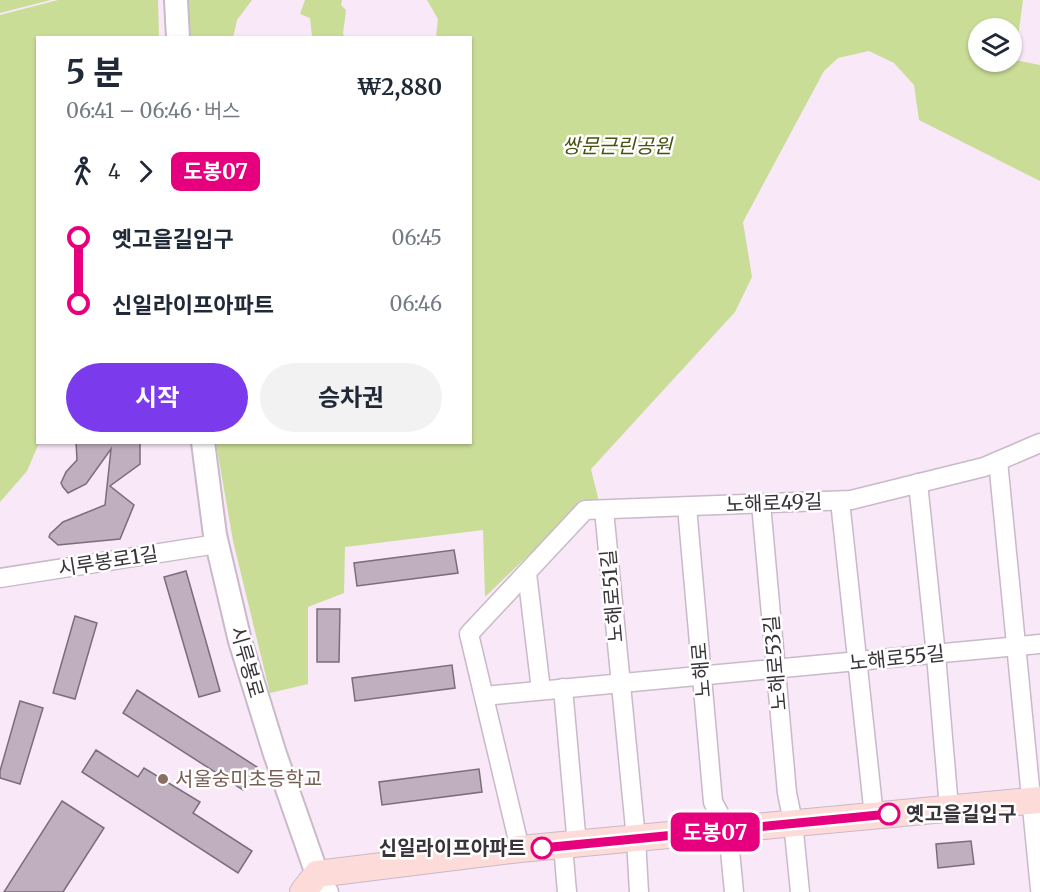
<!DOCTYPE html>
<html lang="ko">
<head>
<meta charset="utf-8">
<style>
  :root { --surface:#fff; --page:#f2f2f3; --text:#1f2937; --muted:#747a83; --accent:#7c3aed }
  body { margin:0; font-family:Merriweather,"Noto Sans KR",serif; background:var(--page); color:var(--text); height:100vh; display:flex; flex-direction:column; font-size:22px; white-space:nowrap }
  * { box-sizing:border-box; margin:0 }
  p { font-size:20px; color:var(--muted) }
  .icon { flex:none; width:33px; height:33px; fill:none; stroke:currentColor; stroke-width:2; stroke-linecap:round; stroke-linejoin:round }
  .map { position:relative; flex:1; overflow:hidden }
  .panel { position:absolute; left:36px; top:36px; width:436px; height:408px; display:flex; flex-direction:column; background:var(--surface); border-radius:0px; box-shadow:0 2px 4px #0004 }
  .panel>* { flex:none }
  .badge { padding:0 12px; border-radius:9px; font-size:21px; line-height:39px }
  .fabs { position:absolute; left:968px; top:18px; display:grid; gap:12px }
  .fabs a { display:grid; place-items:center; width:54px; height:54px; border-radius:50%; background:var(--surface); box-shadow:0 2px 4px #0004; font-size:30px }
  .map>.badge { position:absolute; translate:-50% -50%; box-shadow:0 0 0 3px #fff }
  .legs { display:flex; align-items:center; gap:9px; height:66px; padding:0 30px; font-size:20px }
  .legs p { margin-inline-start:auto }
  .overview { display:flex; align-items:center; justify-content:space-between; height:102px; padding:0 30px }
  h1 { font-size:33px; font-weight:700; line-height:45px }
  .primary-button { display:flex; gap:12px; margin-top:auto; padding:12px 30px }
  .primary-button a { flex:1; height:69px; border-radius:36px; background:var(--accent); color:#fff; font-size:24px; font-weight:700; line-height:69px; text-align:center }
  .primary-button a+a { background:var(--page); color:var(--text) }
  ul { padding:0 30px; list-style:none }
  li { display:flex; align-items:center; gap:21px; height:66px; font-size:22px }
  li i { display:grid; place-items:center; width:9px; height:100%; margin:0 8px; background:currentColor }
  li i::after { content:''; width:15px; height:15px; margin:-8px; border:4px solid; border-radius:50%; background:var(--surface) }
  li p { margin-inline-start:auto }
  li:first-child i { background:linear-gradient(#0000 50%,currentColor 0) }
  li:last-child i { background:linear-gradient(currentColor 50%,#0000 0) }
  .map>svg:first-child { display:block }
  .green { fill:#cadd97; fill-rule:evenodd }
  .building { fill:#bfafbf; stroke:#7b6d7c; stroke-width:1.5 }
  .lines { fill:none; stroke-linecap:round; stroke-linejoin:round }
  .minor-casing { stroke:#c9b9c9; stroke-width:21 }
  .tertiary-casing { stroke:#c9b9c9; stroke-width:26 }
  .secondary-casing { stroke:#c9b9c9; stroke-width:28 }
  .minor { stroke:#fff; stroke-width:18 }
  .tertiary { stroke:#fff; stroke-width:22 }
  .secondary { stroke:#fddbd8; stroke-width:26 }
  .line-1-casing { stroke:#fff; stroke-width:14 }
  .line-1 { stroke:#e6007e; stroke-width:9 }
  .education-dot { fill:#8d6e63; stroke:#fff; stroke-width:2 }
  .stop-1-dot { fill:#fff; stroke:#e6007e; stroke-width:3 }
  .labels { text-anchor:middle; stroke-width:5; stroke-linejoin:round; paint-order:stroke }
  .park-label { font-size:20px; font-style:italic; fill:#455210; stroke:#fff }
  .street-label { font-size:20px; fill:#39333a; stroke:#fff }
  .education-label { font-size:20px; fill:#785e54; stroke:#fff; text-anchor:start }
  .stop-label { font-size:20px; font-weight:bold; fill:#39333a; stroke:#fff; text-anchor:start }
</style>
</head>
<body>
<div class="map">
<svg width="1040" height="892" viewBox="0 0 1040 892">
  <rect width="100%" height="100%" fill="#f8e8f8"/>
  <g class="green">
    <polygon points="0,0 51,0 0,13"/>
    <polygon points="58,0 158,0 159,37 38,38 39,443 27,471 0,502 0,15"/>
    <polygon points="184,0 252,0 237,20 234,34 232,38 187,37"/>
    <polygon points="305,0 342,0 341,5 346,10 343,34 345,37 312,37 310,18 300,14"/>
    <path d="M427,0H1023L1015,60L1040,65V181L919,120L914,85L894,63L869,51L838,58L824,71L743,222L752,277L735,312L591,469L599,502L579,501L572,513L485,597L483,530L345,547L344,593L308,607V684L270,693L233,541L216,443L471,442V38L436,37L438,19ZM978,28H1011V62H978Z"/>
  </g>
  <g class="building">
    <polygon points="76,442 140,442 140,464 110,486 134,505 120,539 58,545 49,537 50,534 63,522 105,505 111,449 86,484 68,493 63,487 61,483 66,472 77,460"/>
    <polygon points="454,550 458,573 357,586 354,563"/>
    <polygon points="186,571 220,691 199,697 164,577"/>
    <polygon points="317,609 340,609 339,662 317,662"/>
    <polygon points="75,616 97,623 75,699 53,693"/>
    <polygon points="452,665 455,688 355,701 352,678"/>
    <polygon points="137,690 257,767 243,790 123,713"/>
    <polygon points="20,701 43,708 20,784 0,778 0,771"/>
    <polygon points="96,750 138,777 144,768 200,802 193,813 252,851 238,873 82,772"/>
    <polygon points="479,769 482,792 382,805 379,782"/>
    <polygon points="62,801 104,828 63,892 4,892"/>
    <polygon points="971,841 974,864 938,868 936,844"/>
  </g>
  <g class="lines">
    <g class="minor-casing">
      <g id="minor">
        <polyline points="998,461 1040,889"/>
        <polyline points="918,483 936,655 949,808"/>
        <polyline points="840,501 874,816"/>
        <polyline points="761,504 787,793 793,822 800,892"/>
        <polyline points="687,507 713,802 728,830 734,892"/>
        <polyline points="604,510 636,839 639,892"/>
        <polyline points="527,573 541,690"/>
        <polyline points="0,578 217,544"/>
        <polyline points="563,688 577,845"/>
        <polyline points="484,696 1040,644"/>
        <polyline points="563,846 567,892"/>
        <polyline points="520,849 469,634 585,510 851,500 984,467 1040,443"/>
        <polyline points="317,874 329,892"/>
      </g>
    </g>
    <g class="tertiary-casing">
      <g id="tertiary">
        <polyline points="176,0 178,38"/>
        <polyline points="203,442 215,535 240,641 275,754 317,874"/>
      </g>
    </g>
    <g class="secondary-casing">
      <polyline id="secondary" points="303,892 317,874 520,849 1040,800"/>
    </g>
    <use href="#minor" class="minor"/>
    <use href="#tertiary" class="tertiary"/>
    <use href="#secondary" class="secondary"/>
  </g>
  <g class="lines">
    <g class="line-1-casing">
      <polyline id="line-1" points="542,848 889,814"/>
    </g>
    <use href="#line-1" class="line-1"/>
  </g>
  <circle class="education-dot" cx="163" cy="779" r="6"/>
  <g class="stop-1-dot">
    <circle cx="889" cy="814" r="10"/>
    <circle cx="542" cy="848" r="10"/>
  </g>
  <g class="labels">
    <g class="park-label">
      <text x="617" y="153">쌍문근린공원</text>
    </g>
    <g class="street-label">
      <text transform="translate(774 503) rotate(-2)" y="7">노해로49길</text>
      <text transform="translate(108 561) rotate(-9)" y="7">시루봉로1길</text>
      <text transform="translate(612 596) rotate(-95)" y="7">노해로51길</text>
      <text transform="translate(897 658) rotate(-6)" y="7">노해로55길</text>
      <text transform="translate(247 662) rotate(74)" y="7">시루봉로</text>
      <text transform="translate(775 663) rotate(-95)" y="7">노해로53길</text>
      <text transform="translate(701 670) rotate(-95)" y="7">노해로</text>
    </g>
    <g class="education-label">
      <text x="175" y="786">서울숭미초등학교</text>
    </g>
    <g class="stop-label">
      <text x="906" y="821">옛고을길입구</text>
      <text x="526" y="855" text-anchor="end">신일라이프아파트</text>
    </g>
  </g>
</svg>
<div class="fabs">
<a><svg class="icon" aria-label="layers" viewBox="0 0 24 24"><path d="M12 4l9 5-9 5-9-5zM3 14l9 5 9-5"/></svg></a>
</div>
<b class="badge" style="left:715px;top:832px;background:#e6007e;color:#fff">도봉07</b>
<section class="panel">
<div class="overview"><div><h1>5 분</h1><p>06:41 – 06:46 · 버스</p></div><b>₩2,880</b></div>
<div class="legs"><svg class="icon" aria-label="walk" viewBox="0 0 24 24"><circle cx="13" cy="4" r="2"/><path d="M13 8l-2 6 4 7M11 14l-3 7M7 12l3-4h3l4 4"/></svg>4<svg class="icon" aria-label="forward" viewBox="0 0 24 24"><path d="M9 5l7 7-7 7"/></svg><b class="badge" style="background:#e6007e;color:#fff">도봉07</b></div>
<ul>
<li><i style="color:#e6007e"></i><b>옛고을길입구</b><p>06:45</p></li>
<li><i style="color:#e6007e"></i><b>신일라이프아파트</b><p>06:46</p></li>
</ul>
<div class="primary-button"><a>시작</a><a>승차권</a></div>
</section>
</div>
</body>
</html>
